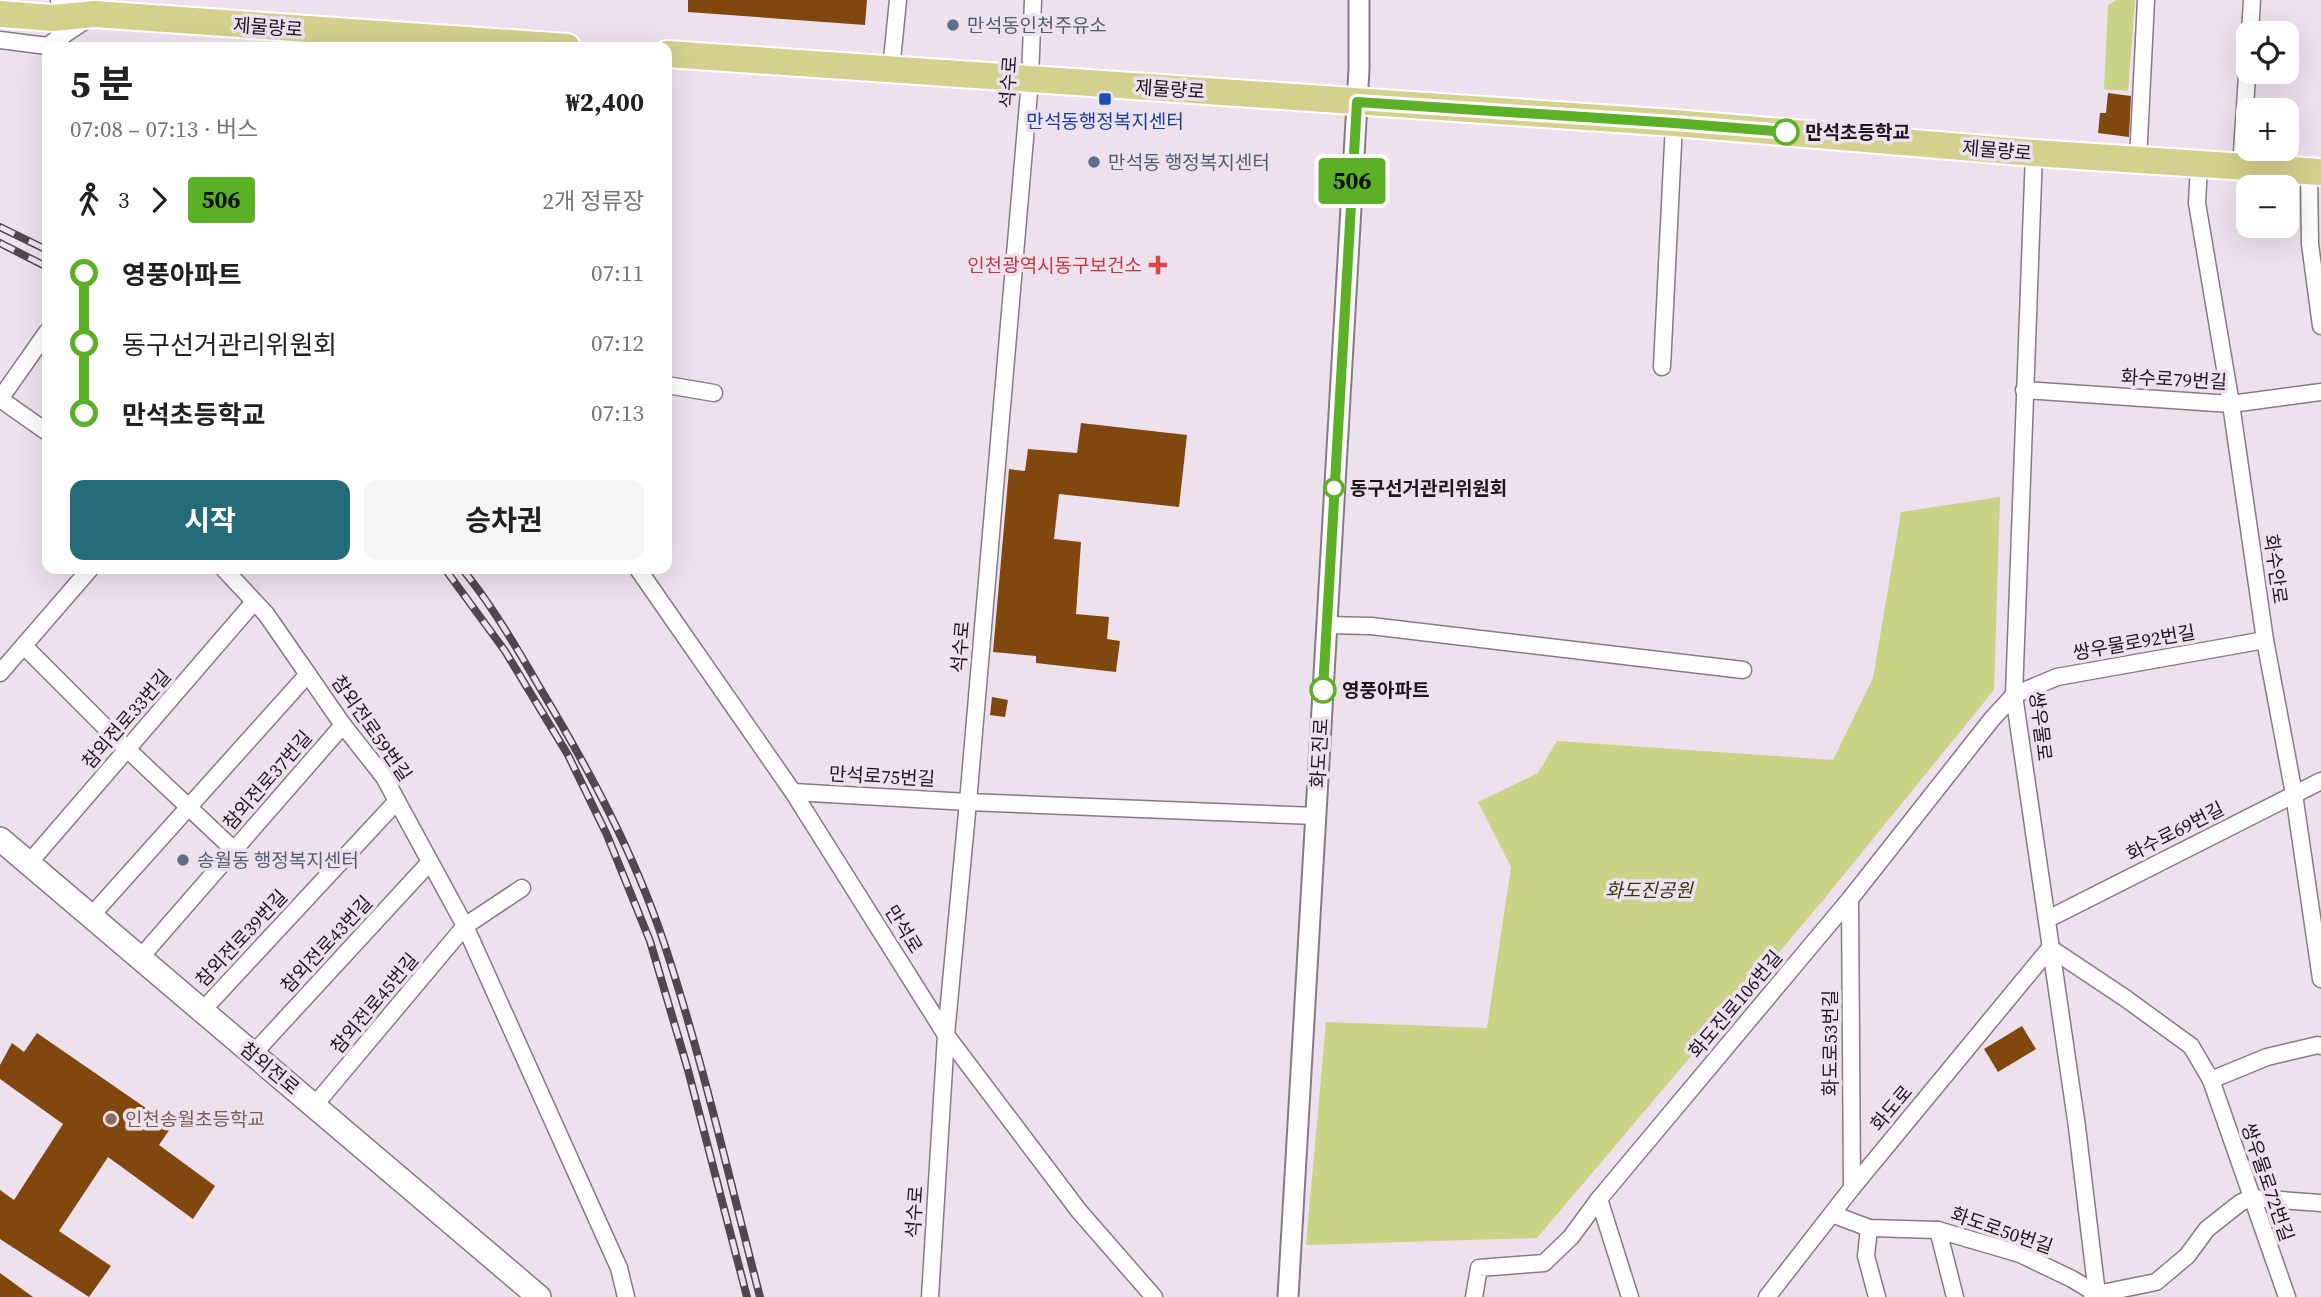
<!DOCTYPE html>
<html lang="ko">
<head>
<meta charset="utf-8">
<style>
  :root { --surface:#fff; --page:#f6f6f6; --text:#202124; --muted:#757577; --accent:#246b79 }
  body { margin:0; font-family:"Source Serif 4","Noto Sans KR",serif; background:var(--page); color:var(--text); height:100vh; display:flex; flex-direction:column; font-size:26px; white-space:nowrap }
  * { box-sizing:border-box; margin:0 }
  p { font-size:23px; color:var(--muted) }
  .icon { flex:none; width:38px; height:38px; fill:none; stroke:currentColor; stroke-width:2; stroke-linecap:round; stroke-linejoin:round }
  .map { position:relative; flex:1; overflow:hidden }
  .details { position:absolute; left:42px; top:42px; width:630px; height:532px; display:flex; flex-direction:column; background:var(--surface); border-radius:14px; box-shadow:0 7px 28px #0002 }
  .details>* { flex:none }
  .badge { padding:0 14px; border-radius:5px; font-size:24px; line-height:46px }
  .buttons { position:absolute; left:2236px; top:21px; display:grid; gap:14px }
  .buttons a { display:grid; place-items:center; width:63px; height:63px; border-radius:14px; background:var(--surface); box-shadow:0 7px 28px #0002; font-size:35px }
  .map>.badge { position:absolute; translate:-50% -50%; box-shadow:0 0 0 4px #fff }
  .legs { display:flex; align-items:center; gap:10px; height:77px; padding:0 28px; font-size:23px }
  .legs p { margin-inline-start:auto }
  .head { display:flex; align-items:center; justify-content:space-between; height:119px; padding:0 28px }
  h1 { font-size:38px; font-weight:700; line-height:52px }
  .cta { display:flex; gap:14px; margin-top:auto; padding:14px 28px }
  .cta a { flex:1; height:80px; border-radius:14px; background:var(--accent); color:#fff; font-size:28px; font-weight:700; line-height:80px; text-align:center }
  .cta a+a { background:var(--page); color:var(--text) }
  ul { padding:0 28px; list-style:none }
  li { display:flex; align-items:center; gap:24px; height:70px; font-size:26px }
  li i { display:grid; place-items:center; width:10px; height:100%; margin:0 9px; background:currentColor }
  li i::after { content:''; width:18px; height:18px; margin:-9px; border:5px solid; border-radius:50%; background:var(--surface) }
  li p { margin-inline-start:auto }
  li:first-child i { background:linear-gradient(#0000 50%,currentColor 0) }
  li:last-child i { background:linear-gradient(currentColor 50%,#0000 0) }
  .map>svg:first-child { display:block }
  .green { fill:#c8d385 }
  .building { fill:#80480e }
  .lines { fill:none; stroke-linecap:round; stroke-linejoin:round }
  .minor-casing { stroke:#857a85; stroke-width:19 }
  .tertiary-casing { stroke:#857a85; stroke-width:23 }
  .secondary-casing { stroke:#857a85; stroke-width:26 }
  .primary-casing { stroke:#fff; stroke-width:30 }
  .minor { stroke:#fff; stroke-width:16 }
  .tertiary { stroke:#fff; stroke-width:19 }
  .secondary { stroke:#fff; stroke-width:23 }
  .primary { stroke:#d4d08d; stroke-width:26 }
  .rail-casing { stroke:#4f484f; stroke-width:8 }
  .rail { stroke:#eee1ee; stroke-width:5; stroke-dasharray:16; stroke-linecap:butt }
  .line-1-casing { stroke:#fff; stroke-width:16 }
  .line-1 { stroke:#5bb025; stroke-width:10 }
  .service-dot { fill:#5c6f8a; stroke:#eee1ee; stroke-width:2.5 }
  .transit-dot { fill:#1a4fb4; stroke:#eee1ee; stroke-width:2.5 }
  .stop-1-dot { fill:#fff; stroke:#5bb025; stroke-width:3.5 }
  .health-dot { fill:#e0444e; stroke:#eee1ee; stroke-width:2.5 }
  .education-dot { fill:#8d6e63; stroke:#eee1ee; stroke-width:2.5 }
  .labels { text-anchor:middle; stroke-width:7; stroke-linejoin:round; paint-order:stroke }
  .service-label { font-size:19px; fill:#4e5e75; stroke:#eee1ee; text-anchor:start }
  .street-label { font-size:19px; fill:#1d181d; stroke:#eee1ee }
  .transit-label { font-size:19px; fill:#164399; stroke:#eee1ee }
  .stop-label { font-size:19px; font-weight:bold; fill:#1d181d; stroke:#eee1ee; text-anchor:start }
  .health-label { font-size:19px; fill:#be3a42; stroke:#eee1ee; text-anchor:end }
  .park-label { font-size:19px; font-style:italic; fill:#32370c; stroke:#eee1ee }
  .education-label { font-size:19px; fill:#785e54; stroke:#eee1ee; text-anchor:start }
</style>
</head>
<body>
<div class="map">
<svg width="2321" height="1297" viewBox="0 0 2321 1297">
  <rect width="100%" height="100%" fill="#eee1ee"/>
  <g class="green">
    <polygon points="2117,0 2135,0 2128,91 2104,89 2108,5"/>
    <polygon points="2000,497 1994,690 1820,904 1537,1238 1306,1245 1326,1022 1487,1028 1511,867 1478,802 1538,773 1557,741 1833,760 1873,678 1901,512"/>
  </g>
  <g class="building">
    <polygon points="688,0 867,0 865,25 688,12"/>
    <polygon points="2108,93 2131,96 2129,137 2098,133 2100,113 2106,113"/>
    <polygon points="1081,423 1187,435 1179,507 1059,494 1054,539 1081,542 1076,614 1109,617 1107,639 1120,641 1116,672 1036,663 1036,656 993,652 1009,469 1025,471 1028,449 1077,453"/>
    <polygon points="992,697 1008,700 1005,717 990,715"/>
    <polygon points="2022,1026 2036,1049 1998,1072 1984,1049"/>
    <polygon points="37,1033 172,1126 159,1145 215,1186 193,1219 108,1157 59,1231 111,1266 89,1297 0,1239 0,1190 14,1200 63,1124 0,1079 0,1065 12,1043 24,1052"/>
    <polygon points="0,1273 33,1297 0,1297"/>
  </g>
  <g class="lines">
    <g class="minor-casing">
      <g id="minor">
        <polyline points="59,0 85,11"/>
        <polyline points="2250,33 2252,0"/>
        <polyline points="0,40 47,46"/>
        <polyline points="48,47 47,46 89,18"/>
        <polyline points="891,70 898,0"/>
        <polyline points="2034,153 2014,695 2077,1127 2097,1294 2102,1297"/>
        <polyline points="2138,160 2146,0"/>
        <polyline points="2199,165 2197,203 2231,404 2265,640 2294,794 2321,979"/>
        <polyline points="2241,167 2249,46"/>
        <polyline points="2309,171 2310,244 2321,326"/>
        <polyline points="1662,367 1674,123"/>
        <polyline points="667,385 714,393"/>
        <polyline points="2024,390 2231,404 2321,392"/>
        <polyline points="0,399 47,332"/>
        <polyline points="0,399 47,432"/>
        <polyline points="224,569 266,614 343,725 384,777 465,926 619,1268 626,1297"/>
        <polyline points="638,569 793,792 946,1035 1079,1211 1154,1297"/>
        <polyline points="1326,625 1371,626 1743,670"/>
        <polyline points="24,646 127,749 234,850"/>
        <polyline points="0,673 90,569"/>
        <polyline points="793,792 968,802 1316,816"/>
        <polyline points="29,863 254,602"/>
        <polyline points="1850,899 1852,1188"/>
        <polyline points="91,916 308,674"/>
        <polyline points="2048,919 2321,781"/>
        <polyline points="140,958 343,725"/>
        <polyline points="202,1011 397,801"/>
        <polyline points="253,1054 430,862"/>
        <polyline points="2211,1080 2267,1057 2318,1045 2321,1046"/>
        <polyline points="314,1106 465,926 522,888"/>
        <polyline points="1599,1199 1630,1297"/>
        <polyline points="1832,1214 1869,1228 1938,1230 2020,1254 2072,1279 2097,1294"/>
        <polyline points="1869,1228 1866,1256 1877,1297"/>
        <polyline points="1938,1230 1955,1297"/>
        <polyline points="2092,1295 2156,1282 2187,1256 2207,1229 2240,1203 2251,1198 2321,1203"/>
        <polyline points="930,1297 946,1035 968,802 1030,80 1033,0"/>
        <polyline points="1474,1297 1479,1268 1544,1263 1571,1237 1599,1199 1850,899 1992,719 2014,695 2057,677 2265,640"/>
        <polyline points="1767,1297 1852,1188 2050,948 2125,998 2191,1046 2211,1080 2287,1297"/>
      </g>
    </g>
    <g class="tertiary-casing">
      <polyline id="tertiary" points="1288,1297 1359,69 1359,0"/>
    </g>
    <g class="secondary-casing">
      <polyline id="secondary" points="0,839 539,1297"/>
    </g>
    <g class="primary-casing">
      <g id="primary">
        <polyline points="0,14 53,18 94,14 567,47"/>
        <polyline points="667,54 1674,123 2034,153 2321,172"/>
      </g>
    </g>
    <use href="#minor" class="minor"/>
    <use href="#tertiary" class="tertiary"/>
    <use href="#secondary" class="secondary"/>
    <use href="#primary" class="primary"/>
    <g class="rail-casing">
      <g id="rail">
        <polyline points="0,227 47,250"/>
        <polyline points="0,243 47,267"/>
        <polyline points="445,569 505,651 568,755 607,835 650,941 688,1070 747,1297"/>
        <path d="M462,569C490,602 518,650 540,688C588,768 633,851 663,940C702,1057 729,1178 760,1297"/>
      </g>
    </g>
    <use href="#rail" class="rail"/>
  </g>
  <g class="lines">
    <g class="line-1-casing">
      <polyline id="line-1" points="1323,690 1357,102 1674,123 1786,132"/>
    </g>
    <use href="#line-1" class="line-1"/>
  </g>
  <g class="service-dot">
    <circle cx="953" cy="25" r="7"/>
    <circle cx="1094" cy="162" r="7"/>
    <circle cx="183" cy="860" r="7"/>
  </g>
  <rect class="transit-dot" x="1098" y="92" width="14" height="14" rx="3.5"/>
  <g class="stop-1-dot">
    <circle cx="1786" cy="132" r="12"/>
    <circle cx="1334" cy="488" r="9"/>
    <circle cx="1323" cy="690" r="12"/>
  </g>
  <path class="health-dot" d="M1154.5 254.5h7v7h7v7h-7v7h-7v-7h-7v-7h7z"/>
  <circle class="education-dot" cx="111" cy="1119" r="7"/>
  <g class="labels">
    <g class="service-label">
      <text x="967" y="32">만석동인천주유소</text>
      <text x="1108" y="169">만석동 행정복지센터</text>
      <text x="197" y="867">송월동 행정복지센터</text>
    </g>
    <g class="street-label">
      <text transform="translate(268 27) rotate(4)" y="7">제물량로</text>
      <text transform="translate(1008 82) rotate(-86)" y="7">석수로</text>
      <text transform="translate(1170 89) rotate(4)" y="7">제물량로</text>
      <text transform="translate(1997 150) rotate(5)" y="7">제물량로</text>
      <text transform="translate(2174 379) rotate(3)" y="7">화수로79번길</text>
      <text transform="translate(2276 569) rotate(82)" y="7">화수안로</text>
      <text transform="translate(2134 642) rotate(-10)" y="7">쌍우물로92번길</text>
      <text transform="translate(960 647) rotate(-85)" y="7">석수로</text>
      <text transform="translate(126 719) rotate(-49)" y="7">참외전로33번길</text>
      <text transform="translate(2041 726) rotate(83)" y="7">쌍우물로</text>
      <text transform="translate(372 728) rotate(55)" y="7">참외전로59번길</text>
      <text transform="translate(1319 753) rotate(-87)" y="7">화도진로</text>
      <text transform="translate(882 776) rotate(3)" y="7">만석로75번길</text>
      <text transform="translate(267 780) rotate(-49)" y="7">참외전로37번길</text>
      <text transform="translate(2175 831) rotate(-27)" y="7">화수로69번길</text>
      <text transform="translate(904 929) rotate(58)" y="7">만석로</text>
      <text transform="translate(241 938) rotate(-47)" y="7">참외전로39번길</text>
      <text transform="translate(326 944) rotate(-47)" y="7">참외전로43번길</text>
      <text transform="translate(374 1003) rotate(-50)" y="7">참외전로45번길</text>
      <text transform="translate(1735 1004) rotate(-50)" y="7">화도진로106번길</text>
      <text transform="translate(1830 1043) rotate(-90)" y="7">화도로53번길</text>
      <text transform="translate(270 1068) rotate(40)" y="7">참외전로</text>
      <text transform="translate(1891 1108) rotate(-50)" y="7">화도로</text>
      <text transform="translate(2268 1182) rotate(71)" y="7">쌍우물로72번길</text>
      <text transform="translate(914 1212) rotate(-86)" y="7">석수로</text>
      <text transform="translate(2002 1230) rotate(19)" y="7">화도로50번길</text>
    </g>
    <g class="transit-label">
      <text x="1105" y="128">만석동행정복지센터</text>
    </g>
    <g class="stop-label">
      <text x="1805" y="139">만석초등학교</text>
      <text x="1350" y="495">동구선거관리위원회</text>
      <text x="1342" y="697">영풍아파트</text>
    </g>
    <g class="health-label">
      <text x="1142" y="272">인천광역시동구보건소</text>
    </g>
    <g class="park-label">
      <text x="1649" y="897">화도진공원</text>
    </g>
    <g class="education-label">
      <text x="125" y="1126">인천송월초등학교</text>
    </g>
  </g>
</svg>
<div class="buttons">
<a><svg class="icon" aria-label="locate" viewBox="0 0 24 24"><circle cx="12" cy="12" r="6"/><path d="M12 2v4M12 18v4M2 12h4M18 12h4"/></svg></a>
<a>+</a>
<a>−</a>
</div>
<b class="badge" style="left:1352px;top:181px;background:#5bb025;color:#111">506</b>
<section class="details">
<div class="head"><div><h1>5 분</h1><p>07:08 – 07:13 · 버스</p></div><b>₩2,400</b></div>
<div class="legs"><svg class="icon" aria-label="walk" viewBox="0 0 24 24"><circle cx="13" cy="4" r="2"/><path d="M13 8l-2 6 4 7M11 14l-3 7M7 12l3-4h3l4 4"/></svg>3<svg class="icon" aria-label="forward" viewBox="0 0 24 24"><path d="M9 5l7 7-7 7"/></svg><b class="badge" style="background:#5bb025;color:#111">506</b><p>2개 정류장</p></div>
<ul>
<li><i style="color:#5bb025"></i><b>영풍아파트</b><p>07:11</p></li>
<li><i style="color:#5bb025"></i><span>동구선거관리위원회</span><p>07:12</p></li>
<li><i style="color:#5bb025"></i><b>만석초등학교</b><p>07:13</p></li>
</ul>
<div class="cta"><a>시작</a><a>승차권</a></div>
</section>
</div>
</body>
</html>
